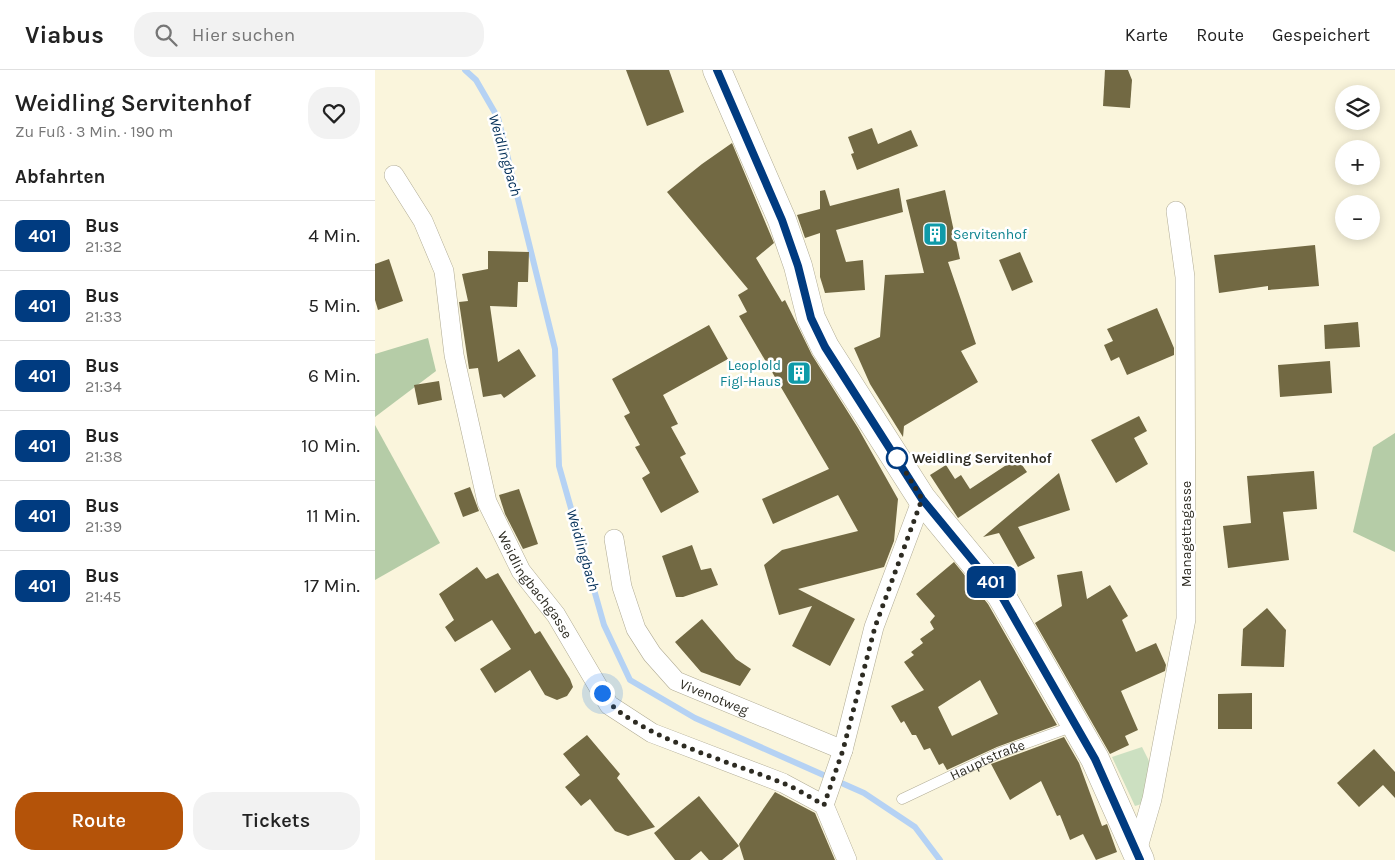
<!DOCTYPE html>
<html lang="de">
<head>
<meta charset="utf-8">
<style>
  :root { --surface:#fff; --page:#f2f2f2; --text:#222; --muted:#767676; --line:#e0e0e0; --accent:#b45309 }
  body { margin:0; font-family:Karla,sans-serif; background:var(--page); color:var(--text); height:100vh; display:flex; flex-direction:column; font-size:19px; white-space:nowrap }
  * { box-sizing:border-box; margin:0 }
  p { font-size:16px; color:var(--muted) }
  .icon { flex:none; width:28px; height:28px; fill:none; stroke:currentColor; stroke-width:2; stroke-linecap:round; stroke-linejoin:round }
  .map { position:relative; flex:1; overflow:hidden }
  .drawer { display:flex; flex-direction:column; background:var(--surface); width:375px }
  .drawer>* { flex:none }
  .badge { padding:0 10px; border-radius:8px; font-size:18px; line-height:32px }
  .controls { position:absolute; left:960px; top:15px; display:grid; gap:10px }
  .controls a { display:grid; place-items:center; width:45px; height:45px; border-radius:50%; background:var(--surface); box-shadow:0 2px 12px #0003; font-size:25px }
  .you { position:absolute; width:25px; height:25px; margin:-12px; border:4px solid #fff; border-radius:50%; background:#1a73e8; box-shadow:0 0 0 8px #1a73e833 }
  .map>.badge { position:absolute; translate:-50% -50%; box-shadow:0 0 0 2px #fff }
  h2 { padding:0 15px; font-size:19px; line-height:45px }
  .round { display:grid; place-items:center; flex:none; width:52px; height:52px; border-radius:20px; background:var(--page) }
  .head { display:flex; align-items:center; justify-content:space-between; height:85px; padding:0 15px }
  h1 { font-size:24px; font-weight:600; line-height:38px }
  .button { display:flex; gap:10px; margin-top:auto; padding:10px 15px }
  .button a { flex:1; height:58px; border-radius:20px; background:var(--accent); color:#fff; font-size:20px; font-weight:600; line-height:58px; text-align:center }
  .button a+a { background:var(--page); color:var(--text) }
  ul { padding:0; list-style:none }
  li { display:flex; align-items:center; gap:15px; height:70px; padding:0 15px; border-top:1px solid var(--line) }
  li div { flex:1 }
  li b { display:block; font-size:19px }
  li em { font-style:normal }
  li .badge { min-width:55px; font-weight:700; text-align:center }
  header { display:flex; align-items:center; gap:30px; box-sizing:border-box; height:70px; padding:0 25px; background:var(--surface); border-bottom:1px solid var(--line) }
  header strong { font-size:24px }
  nav { display:flex; gap:28px; margin-inline-start:auto; font-size:18px }
  .search { width:350px; height:45px; background:var(--page); display:flex; align-items:center; gap:12px; box-sizing:border-box; padding:0 18px; border-radius:20px; color:var(--muted); font-size:19px }
  main { display:flex; flex:1; min-height:0 }
  .map>svg:first-child { display:block }
  .green { fill:#cce0c1 }
  .forest { fill:#b5cca7 }
  .lines { fill:none; stroke-linecap:round; stroke-linejoin:round }
  .stream { stroke:#b5d2f4; stroke-width:6 }
  .building { fill:#726943; fill-rule:evenodd }
  .service-casing { stroke:#b0ab94; stroke-width:11 }
  .minor-casing { stroke:#b0ab94; stroke-width:20 }
  .secondary-casing { stroke:#b0ab94; stroke-width:29 }
  .service { stroke:#fff; stroke-width:10 }
  .minor { stroke:#fff; stroke-width:19 }
  .secondary { stroke:#fff; stroke-width:28 }
  .line-casing { stroke:#fff; stroke-width:11 }
  .line { stroke:#003b80; stroke-width:8 }
  .walk { stroke:#2d2b22; stroke-width:5; stroke-dasharray:0 9 }
  .stop-dot { fill:#fff; stroke:#003b80; stroke-width:2.5 }
  .labels { text-anchor:middle; stroke-width:5; stroke-linejoin:round; paint-order:stroke }
  .culture-label { font-size:14px; fill:#0d838f; stroke:#fff; text-anchor:start }
  .stop-label { font-size:14px; font-weight:bold; fill:#2d2b22; stroke:#fff; text-anchor:start }
  .street-label { font-size:14px; fill:#2d2b22; stroke:#fff }
  .water-label { font-size:15px; font-style:italic; fill:#032f58; stroke:#fff }
</style>
</head>
<body>
<header>
<strong>Viabus</strong>
<div class="search"><svg class="icon" aria-label="search" viewBox="0 0 24 24"><circle cx="10" cy="10" r="6"/><path d="M15 15l6 6"/></svg>Hier suchen</div>
<nav><a>Karte</a><a>Route</a><a>Gespeichert</a></nav>
</header>
<main>
<section class="drawer">
<div class="head"><div><h1>Weidling Servitenhof</h1><p>Zu Fuß · 3 Min. · 190 m</p></div><a class="round"><svg class="icon" aria-label="heart" viewBox="0 0 24 24"><path d="M12 20l-8-8c-3-5 5-10 8-4 3-6 11-1 8 4z"/></svg></a></div>
<h2>Abfahrten</h2>
<ul>
<li><span class="badge" style="background:#003b80;color:#fff">401</span><div><b>Bus</b><p>21:32</p></div><em>4 Min.</em></li>
<li><span class="badge" style="background:#003b80;color:#fff">401</span><div><b>Bus</b><p>21:33</p></div><em>5 Min.</em></li>
<li><span class="badge" style="background:#003b80;color:#fff">401</span><div><b>Bus</b><p>21:34</p></div><em>6 Min.</em></li>
<li><span class="badge" style="background:#003b80;color:#fff">401</span><div><b>Bus</b><p>21:38</p></div><em>10 Min.</em></li>
<li><span class="badge" style="background:#003b80;color:#fff">401</span><div><b>Bus</b><p>21:39</p></div><em>11 Min.</em></li>
<li><span class="badge" style="background:#003b80;color:#fff">401</span><div><b>Bus</b><p>21:45</p></div><em>17 Min.</em></li>
</ul>
<div class="button"><a>Route</a><a>Tickets</a></div>
</section>
<div class="map">
<svg width="1020" height="790" viewBox="0 0 1020 790">
  <rect width="100%" height="100%" fill="#faf5dc"/>
  <polygon class="green" points="767,677 777,697 770,733 760,736 737,687"/>
  <g class="forest">
    <polygon points="53,268 61,301 0,347 0,284"/>
    <polygon points="0,355 65,473 0,510"/>
    <polygon points="1020,363 1020,482 978,462 998,377"/>
  </g>
  <g class="lines">
    <polyline class="stream" points="90,0 101,10 123,48 180,279 184,396 229,555 255,610 320,648 489,723 540,757 565,790"/>
  </g>
  <g class="building">
    <polygon points="251,0 294,0 309,42 272,56"/>
    <polygon points="730,0 753,0 757,10 755,38 728,36"/>
    <polygon points="497,58 503,74 536,60 543,76 482,100 476,84 479,83 473,67"/>
    <polygon points="357,73 399,173 381,188 407,232 410,230 437,285 483,358 523,429 519,471 509,497 423,519 480,549 455,596 417,576 437,536 404,545 389,495 407,480 483,461 463,425 398,454 387,429 454,399 364,246 372,242 363,225 373,219 292,122 327,94"/>
    <polygon points="524,118 528,142 461,160 471,192 488,190 490,220 450,223 445,207 445,163 430,168 422,145 445,139 445,121 450,120 455,136"/>
    <polygon points="570,120 585,189 573,192 601,274 586,281 603,312 529,356 528,367 495,314 479,278 505,267 510,205 549,203 531,130"/>
    <polygon points="940,175 944,216 893,220 893,216 844,223 839,185"/>
    <polygon points="113,181 154,182 153,212 143,212 142,237 115,236 123,292 144,279 161,306 129,328 126,324 108,327 103,298 94,299 84,232 93,231 87,204 113,199"/>
    <polygon points="645,182 658,212 637,221 624,190"/>
    <polygon points="14,189 28,231 3,240 0,230 0,194"/>
    <polygon points="782,238 799,278 799,285 752,305 744,287 736,291 729,275 738,271 732,259"/>
    <polygon points="983,252 985,277 950,279 949,255"/>
    <polygon points="334,255 353,289 288,325 303,354 296,357 311,384 305,387 324,422 286,443 267,408 275,403 260,377 265,375 249,346 255,343 237,309"/>
    <polygon points="955,291 957,323 905,327 903,295"/>
    <polygon points="64,311 67,330 43,335 39,315"/>
    <polygon points="764,346 772,361 759,368 773,394 741,413 716,370"/>
    <polygon points="642,388 652,402 583,448 555,405 571,395 580,409 586,405 595,419"/>
    <polygon points="939,401 942,439 908,442 914,490 853,498 848,456 876,453 872,406"/>
    <polygon points="684,403 695,440 643,457 660,488 643,497 624,463 608,467"/>
    <polygon points="95,417 104,441 88,447 79,423"/>
    <polygon points="144,419 163,474 148,479 130,444 124,425"/>
    <polygon points="317,475 326,500 336,498 343,515 308,527 301,527 287,486"/>
    <path d="M579,492L613,534L682,655L622,677L572,700L568,693L564,695L555,678L549,680L541,665H537L529,651L526,653L516,636L549,620L529,592L539,585L536,582L548,573L545,569L559,559L555,552L560,546L541,524ZM605,610L623,644L577,666L563,637Z"/>
    <polygon points="102,497 111,509 123,503 160,564 165,561 195,609 198,617 192,626 182,630 170,625 155,600 120,623 105,599 136,579 117,550 80,572 70,557 79,550 64,524"/>
    <polygon points="707,501 712,529 735,515 753,546 747,550 761,582 781,573 791,595 790,601 746,621 763,660 750,666 754,675 735,684 660,553 687,536 682,505"/>
    <polygon points="892,538 911,560 909,597 866,596 868,559"/>
    <polygon points="327,549 361,589 376,599 365,616 326,602 300,572"/>
    <polygon points="877,623 877,659 843,659 843,624"/>
    <polygon points="212,665 245,704 242,708 280,757 253,766 240,761 215,729 206,736 190,717 205,705 188,684"/>
    <polygon points="689,667 704,693 727,756 732,754 742,782 721,790 708,764 695,770 685,745 682,746 666,711 635,730 616,694"/>
    <polygon points="999,679 1020,702 1020,728 1008,715 984,737 962,713"/>
    <polygon points="400,722 440,743 460,790 369,790 364,774"/>
    <polygon points="324,726 364,776 347,790 334,790 326,781 315,790 300,790 279,763"/>
  </g>
  <g class="lines">
    <g class="service-casing">
      <g id="service">
        <path id="s1" d="M527,729L624,683L699,656"/>
      </g>
    </g>
    <g class="minor-casing">
      <g id="minor">
        <path id="s2" d="M19,105L48,151L69,201L79,285L112,432L146,501L181,545L234,635L277,663L408,713L449,735L472,790"/>
        <path id="s3" d="M239,469L247,517L261,559L277,584L301,611L468,680"/>
        <polyline points="449,735 468,680 499,557 547,429"/>
        <polyline points="762,781 777,729 811,549 810,207 801,141"/>
      </g>
    </g>
    <g class="secondary-casing">
      <polyline id="secondary" points="342,0 407,150 423,196 436,248 450,277 547,429 626,525 720,689 765,790"/>
    </g>
    <use href="#service" class="service"/>
    <use href="#minor" class="minor"/>
    <use href="#secondary" class="secondary"/>
  </g>
  <g class="lines">
    <g class="line-casing">
      <polyline id="line" points="342,0 407,150 423,196 436,248 450,277 547,429 626,525 720,689 765,790"/>
    </g>
    <use href="#line" class="line"/>
    <path class="walk" d="M227,623C249,662 361,694 405,712C421,718 435,727 449,735L468,680L500,557L547,429L521,386L522,388"/>
  </g>
  <defs>
    <g id="building-square" transform="scale(1.25)"><rect x="-9" y="-9" width="18" height="18" rx="4" fill="#0f9aa8" stroke="#fff"/><path d="M-4-6H4V6H1V3H-1V6H-4ZM-2.5-4.3h1.7v1.8h-1.7ZM.8-4.3h1.7v1.8H.8ZM-2.5-1h1.7V.8h-1.7ZM.8-1h1.7V.8H.8Z" fill="#fff"/></g>
  </defs>
  <g fill-rule="evenodd">
    <use href="#building-square" x="560" y="164"/>
    <use href="#building-square" x="424" y="303"/>
  </g>
  <circle class="stop-dot" cx="522" cy="388" r="10"/>
  <g class="labels">
    <g class="culture-label">
      <text x="578" y="169">Servitenhof</text>
      <text x="406" y="300" text-anchor="end">Leoplold<tspan x="406" dy="16">Figl-Haus</tspan></text>
    </g>
    <g class="stop-label">
      <text x="537" y="393">Weidling Servitenhof</text>
    </g>
    <g class="street-label">
      <text transform="translate(811 464) rotate(-90)" y="5">Managettagasse</text>
      <text dy="5" stroke="none"><textPath href="#s2" startOffset="440">Weidlingbachgasse</textPath></text>
      <text dy="5" stroke="none"><textPath href="#s3" startOffset="200">Vivenotweg</textPath></text>
      <text dy="5" stroke="none"><textPath href="#s1" startOffset="94">Hauptstraße</textPath></text>
    </g>
    <g class="water-label">
      <text transform="translate(130 85) rotate(74)" y="5">Weidlingbach</text>
      <text transform="translate(208 480) rotate(74)" y="5">Weidlingbach</text>
    </g>
  </g>
</svg>
<div class="controls">
<a><svg class="icon" aria-label="layers" viewBox="0 0 24 24"><path d="M12 4l9 5-9 5-9-5zM3 14l9 5 9-5"/></svg></a>
<a>+</a>
<a>−</a>
</div>
<div class="you" style="left:227px;top:623px"></div>
<b class="badge" style="left:616px;top:512px;background:#003b80;color:#fff">401</b>
</div>
</main>
</body>
</html>
